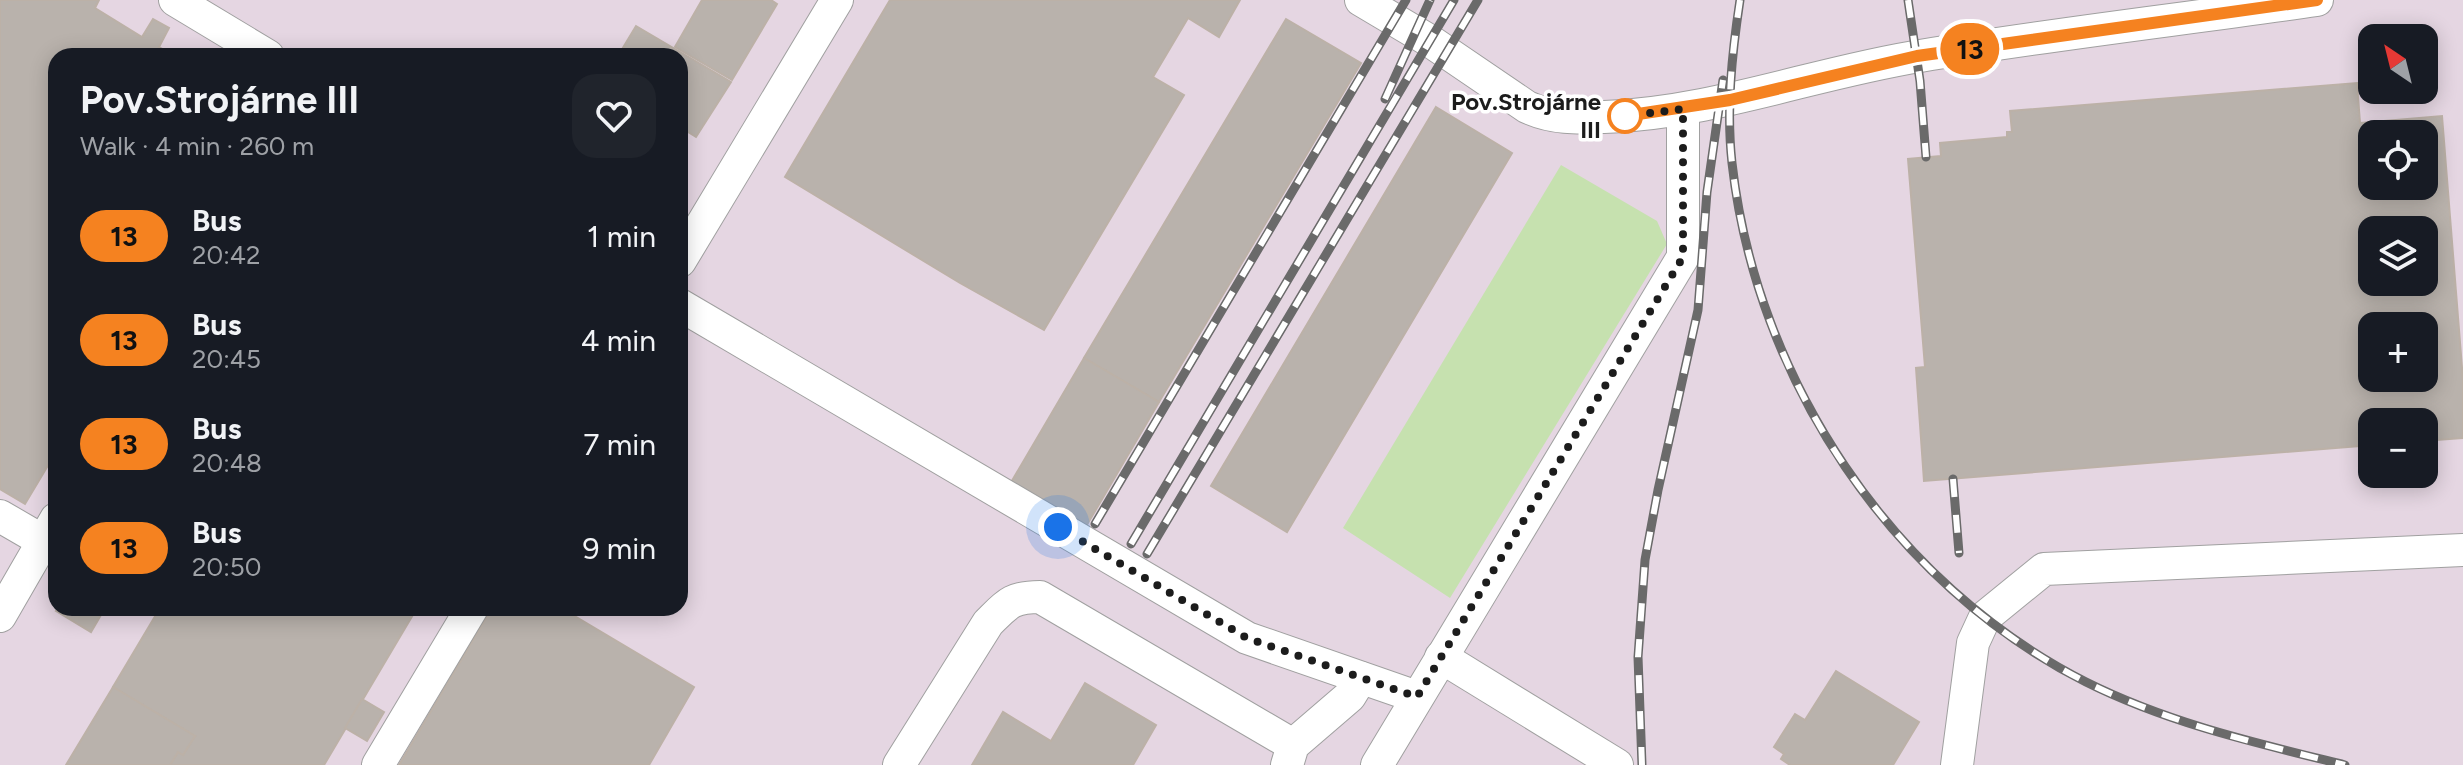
<!DOCTYPE html>
<html lang="en">
<head>
<meta charset="utf-8">
<style>
  :root { --surface:#171b24; --page:#20242c; --text:#f1f3f6; --muted:#9ea1a6 }
  body { margin:0; font-family:Figtree,sans-serif; background:var(--page); color:var(--text); height:100vh; display:flex; flex-direction:column; font-size:30px; white-space:nowrap }
  * { box-sizing:border-box; margin:0 }
  p { font-size:26px; color:var(--muted) }
  .icon { flex:none; width:44px; height:44px; fill:none; stroke:currentColor; stroke-width:2; stroke-linecap:round; stroke-linejoin:round }
  .map { position:relative; flex:1; overflow:hidden }
  .panel { position:absolute; left:48px; top:48px; width:640px; height:568px; display:flex; flex-direction:column; background:var(--surface); border-radius:24px; box-shadow:0 4px 20px #0003 }
  .panel>* { flex:none }
  .badge { padding:0 16px; border-radius:26px; font-size:28px; line-height:52px }
  .needle { width:52px; rotate:325deg }
  .tools { position:absolute; left:2358px; top:24px; display:grid; gap:16px }
  .tools a { display:grid; place-items:center; width:80px; height:80px; border-radius:16px; background:var(--surface); box-shadow:0 4px 20px #0003; font-size:40px }
  .you { position:absolute; width:40px; height:40px; margin:-20px; border:6px solid #fff; border-radius:50%; background:#1a73e8; box-shadow:0 0 0 12px #1a73e833 }
  .map>.badge { position:absolute; translate:-50% -50%; box-shadow:0 0 0 4px #fff }
  .round { display:grid; place-items:center; flex:none; width:84px; height:84px; border-radius:24px; background:var(--page) }
  .overview { display:flex; align-items:center; justify-content:space-between; height:136px; padding:0 32px }
  h1 { font-size:38px; font-weight:700; line-height:60px }
  ul { padding:0; list-style:none }
  li { display:flex; align-items:center; gap:24px; height:104px; padding:0 32px }
  li div { flex:1 }
  li b { display:block; font-size:30px }
  li em { font-style:normal }
  li .badge { min-width:88px; font-weight:700; text-align:center }
  .map>svg:first-child { display:block }
  .industrial { fill:#e5d6e2; fill-rule:evenodd }
  .grass { fill:#c6e1af }
  .building { fill:#b9b2ac; stroke:#bcb1a7; stroke-width:2; fill-rule:evenodd }
  .lines { fill:none; stroke-linecap:round; stroke-linejoin:round }
  .minor-casing { stroke:#a0a0a0; stroke-width:34 }
  .minor { stroke:#fff; stroke-width:32 }
  .rail-casing { stroke:#6a6a6a; stroke-width:9 }
  .rail { stroke:#fff; stroke-width:6; stroke-dasharray:18; stroke-linecap:butt }
  .line-casing { stroke:#fff; stroke-width:18 }
  .line { stroke:#f58220; stroke-width:12 }
  .walk { stroke:#1c1c1c; stroke-width:8; stroke-dasharray:0 14.4 }
  .stop-dot { fill:#fff; stroke:#f58220; stroke-width:4 }
  .labels { text-anchor:middle; stroke-width:7; stroke-linejoin:round; paint-order:stroke }
  .stop-label { font-size:24px; font-weight:bold; fill:#1c1c1c; stroke:#fff; text-anchor:end }
</style>
</head>
<body>
<div class="map">
<svg width="2463" height="765" viewBox="0 0 2463 765">
  <rect width="100%" height="100%" fill="#ece9e3"/>
  <path class="industrial" d="M0,0H2463V765H0ZM2372,38H2424V90H2372ZM56,56H680V608H56ZM2372,134H2424V186H2372ZM2372,230H2424V282H2372ZM2372,326H2424V378H2372ZM2372,422H2424V474H2372Z"/>
  <polygon class="grass" points="1561,165 1657,221 1667,244 1450,598 1343,528"/>
  <g class="building">
    <polygon points="0,0 99,0 95,8 142,37 153,19 169,28 159,47 175,56 56,56 56,452 25,504 0,489"/>
    <polygon points="702,0 771,0 777,4 732,80 675,47"/>
    <polygon points="890,0 1240,0 1219,37 1188,18 1153,77 1184,95 1044,330 960,283 785,177"/>
    <polygon points="1286,19 1361,63 1159,402 1084,358"/>
    <polygon points="636,26 731,82 696,137 680,127 680,56 618,56"/>
    <path d="M2357,83L2360,123L2442,116L2463,380V438L2424,441V422H2372V445L1924,481L1916,368L1925,367L1908,159L1941,156L1940,143L2007,137V132H2012L2010,111ZM2372,134H2424V186H2372ZM2372,230H2424V282H2372ZM2372,326H2424V378H2372Z"/>
    <polygon points="1436,107 1512,153 1287,532 1211,486"/>
    <polygon points="1084,358 1159,402 1081,535 1006,491"/>
    <polygon points="58,608 105,608 91,632 56,611"/>
    <polygon points="160,608 417,608 324,765 170,765 178,752 183,755 195,736 113,687"/>
    <polygon points="492,608 561,608 694,687 649,765 399,765"/>
    <polygon points="1836,671 1919,722 1893,765 1790,765 1781,759 1784,754 1774,747 1795,714 1805,720"/>
    <polygon points="1085,683 1156,725 1133,765 972,765 1003,712 1051,741"/>
    <polygon points="113,687 195,736 183,755 178,752 170,765 66,765"/>
    <polygon points="362,699 384,712 367,741 345,728"/>
  </g>
  <g class="lines">
    <g class="minor-casing">
      <g id="minor">
        <polyline points="175,0 268,56"/>
        <path d="M1361,0L1430,41L1527,107C1553,119 1577,118 1604,117C1713,113 1814,73 1920,56C2052,34 2185,19 2317,0"/>
        <polyline points="680,261 837,0"/>
        <polyline points="680,305 1247,638 1417,697"/>
        <polyline points="0,516 43,541"/>
        <polyline points="0,616 56,519"/>
        <polyline points="1441,657 1617,765"/>
        <polyline points="378,765 472,608"/>
        <path d="M899,765L988,623C1007,604 1011,597 1040,597L1293,745"/>
        <polyline points="1287,765 1293,745 1350,696 1361,678"/>
        <polyline points="1377,765 1683,257 1683,109"/>
        <polyline points="1957,765 1973,643 1985,617 2044,569 2463,550"/>
      </g>
    </g>
    <use href="#minor" class="minor"/>
    <g class="rail-casing">
      <g id="rail">
        <path d="M1740,0C1732,53 1726,109 1732,163C1756,379 1892,584 2086,682C2168,723 2256,743 2345,765"/>
        <polyline points="1908,0 1920,81 1926,157"/>
        <polyline points="1385,99 1430,0"/>
        <polyline points="1953,479 1959,553"/>
        <polyline points="1095,524 1406,0"/>
        <polyline points="1131,544 1454,0"/>
        <polyline points="1147,554 1478,0"/>
        <polyline points="1642,765 1638,657 1645,560 1658,490 1698,310 1707,192 1723,80"/>
      </g>
    </g>
    <use href="#rail" class="rail"/>
  </g>
  <g class="lines">
    <g class="line-casing">
      <polyline id="line" points="1625,116 1730,100 1917,56 2317,0"/>
    </g>
    <use href="#line" class="line"/>
    <polyline class="walk" points="1058,527 1247,638 1417,697 1683,257 1683,109 1625,116"/>
  </g>
  <circle class="stop-dot" cx="1625" cy="116" r="16"/>
  <g class="labels">
    <g class="stop-label">
      <text x="1601" y="110">Pov.Strojárne<tspan x="1601" dy="28">III</tspan></text>
    </g>
  </g>
</svg>
<div class="tools">
<a><svg class="needle" viewBox="-14 -14 28 28"><path d="M0-13l5 13h-10z" fill="#e53935"/><path d="M0 13l5-13h-10z" fill="#9ea1a6"/></svg></a>
<a><svg class="icon" aria-label="locate" viewBox="0 0 24 24"><circle cx="12" cy="12" r="6"/><path d="M12 2v4M12 18v4M2 12h4M18 12h4"/></svg></a>
<a><svg class="icon" aria-label="layers" viewBox="0 0 24 24"><path d="M12 4l9 5-9 5-9-5zM3 14l9 5 9-5"/></svg></a>
<a>+</a>
<a>−</a>
</div>
<div class="you" style="left:1058px;top:527px"></div>
<b class="badge" style="left:1970px;top:49px;background:#f58220;color:#111">13</b>
<section class="panel">
<div class="overview"><div><h1>Pov.Strojárne III</h1><p>Walk · 4 min · 260 m</p></div><a class="round"><svg class="icon" aria-label="heart" viewBox="0 0 24 24"><path d="M12 20l-8-8c-3-5 5-10 8-4 3-6 11-1 8 4z"/></svg></a></div>
<ul>
<li><span class="badge" style="background:#f58220;color:#111">13</span><div><b>Bus</b><p>20:42</p></div><em>1 min</em></li>
<li><span class="badge" style="background:#f58220;color:#111">13</span><div><b>Bus</b><p>20:45</p></div><em>4 min</em></li>
<li><span class="badge" style="background:#f58220;color:#111">13</span><div><b>Bus</b><p>20:48</p></div><em>7 min</em></li>
<li><span class="badge" style="background:#f58220;color:#111">13</span><div><b>Bus</b><p>20:50</p></div><em>9 min</em></li>
</ul>
</section>
</div>
</body>
</html>
